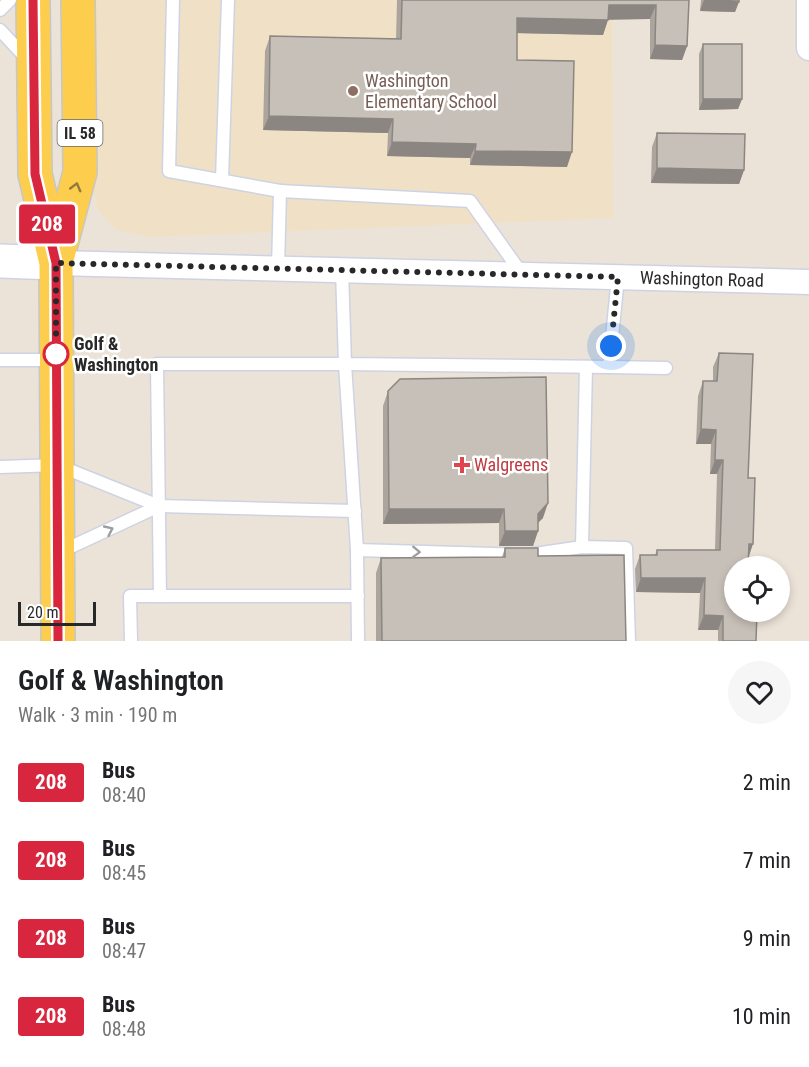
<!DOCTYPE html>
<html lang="en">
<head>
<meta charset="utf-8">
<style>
  :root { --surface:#fff; --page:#f6f6f6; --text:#202124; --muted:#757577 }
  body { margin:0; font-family:"Roboto Condensed",sans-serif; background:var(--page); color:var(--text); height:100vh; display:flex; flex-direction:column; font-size:22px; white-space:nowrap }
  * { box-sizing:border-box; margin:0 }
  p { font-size:20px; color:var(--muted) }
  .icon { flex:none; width:33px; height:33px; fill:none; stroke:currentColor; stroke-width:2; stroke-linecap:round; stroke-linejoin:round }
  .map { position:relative; height:641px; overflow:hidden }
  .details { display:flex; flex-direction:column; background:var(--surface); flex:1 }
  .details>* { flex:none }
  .badge { padding:0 12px; border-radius:4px; font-size:21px; line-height:39px }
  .fabs { position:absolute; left:724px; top:556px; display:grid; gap:12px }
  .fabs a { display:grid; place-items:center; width:66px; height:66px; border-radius:50%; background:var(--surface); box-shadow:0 3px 9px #0003; font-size:30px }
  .scale { position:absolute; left:18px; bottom:15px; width:78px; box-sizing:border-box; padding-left:6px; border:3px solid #282828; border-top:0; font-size:16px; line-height:21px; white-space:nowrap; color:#282828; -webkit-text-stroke:4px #fff; paint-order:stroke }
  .you { position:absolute; width:30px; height:30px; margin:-15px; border:4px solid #fff; border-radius:50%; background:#1a73e8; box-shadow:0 0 0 9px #1a73e833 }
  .map>.badge { position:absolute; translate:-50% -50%; box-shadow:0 0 0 3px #fff }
  .round { display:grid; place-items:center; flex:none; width:63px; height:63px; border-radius:32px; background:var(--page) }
  .headline { display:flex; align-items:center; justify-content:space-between; height:102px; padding:0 18px }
  h1 { font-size:28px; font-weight:600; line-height:45px }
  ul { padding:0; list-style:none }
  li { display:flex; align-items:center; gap:18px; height:78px; padding:0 18px }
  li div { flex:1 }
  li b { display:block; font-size:22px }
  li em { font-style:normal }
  li .badge { min-width:66px; font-weight:700; text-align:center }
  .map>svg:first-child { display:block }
  .education { fill:#f0e1c6 }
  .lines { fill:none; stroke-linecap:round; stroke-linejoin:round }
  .lane-casing { stroke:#ced3e3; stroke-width:15 }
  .street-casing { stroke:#ced3e3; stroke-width:27 }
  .secondary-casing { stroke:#ced3e3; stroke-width:36 }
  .primary-casing { stroke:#c7c7c7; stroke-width:36 }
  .lane { stroke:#fff; stroke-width:12 }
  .street { stroke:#fff; stroke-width:24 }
  .secondary { stroke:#fff; stroke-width:33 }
  .primary { stroke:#fdcd4d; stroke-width:33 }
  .wall { fill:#aba59e }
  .shaded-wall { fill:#8b8681 }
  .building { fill:#c7c0b8; stroke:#8b8681; stroke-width:1.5 }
  .oneway { stroke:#927a3a }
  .oneway2 { stroke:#9e9e9e }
  .line-casing { stroke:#fff; stroke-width:14 }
  .line { stroke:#d7263d; stroke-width:9 }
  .walk { stroke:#282828; stroke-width:6; stroke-dasharray:0 10.8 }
  .education-dot { fill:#8d6e63; stroke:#fff; stroke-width:2 }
  .stop-dot { fill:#fff; stroke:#d7263d; stroke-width:3 }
  .health-dot { fill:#e0444e; stroke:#fff; stroke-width:2 }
  .labels { text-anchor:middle; stroke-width:5; stroke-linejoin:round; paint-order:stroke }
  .shield { fill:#fff; stroke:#686868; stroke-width:1.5 }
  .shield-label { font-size:16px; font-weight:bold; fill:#282828 }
  .education-label { font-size:18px; fill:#785e54; stroke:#fff; text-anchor:start }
  .street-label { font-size:18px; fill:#282828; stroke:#fff }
  .stop-label { font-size:18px; font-weight:bold; fill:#282828; stroke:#fff; text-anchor:start }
  .health-label { font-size:18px; fill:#be3a42; stroke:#fff; text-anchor:start }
</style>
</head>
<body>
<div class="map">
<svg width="809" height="641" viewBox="0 0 809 641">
  <rect width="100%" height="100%" fill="#ece3d8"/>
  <polygon class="education" points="92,0 612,0 613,218 150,237 117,230 99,212 94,195"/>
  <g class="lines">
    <g class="lane-casing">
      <g id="lane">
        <polyline points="173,0 169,171 280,191 278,269"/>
        <polyline points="0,10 10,0"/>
        <polyline points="0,30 28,60"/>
        <polyline points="222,180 228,0"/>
        <polyline points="280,191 470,201 522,274"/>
        <polyline points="342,270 345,364 609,367 618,277"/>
        <polyline points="0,360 56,360"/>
        <polyline points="609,367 666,368"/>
        <polyline points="0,467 57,465 159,506 355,511"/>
        <polyline points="582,547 586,367"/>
        <polyline points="357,550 528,555 582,547 626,548 629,641"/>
        <polyline points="60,552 159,506"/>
        <polyline points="160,596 157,364 345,364 357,550 358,641"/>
        <polyline points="131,641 130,596 358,596"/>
      </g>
    </g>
    <g class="street-casing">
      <g id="street">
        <polyline points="809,0 809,48"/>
        <path id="s1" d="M56,263L809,282"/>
      </g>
    </g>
    <g class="secondary-casing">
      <polyline id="secondary" points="0,261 56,263"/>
    </g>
    <g class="primary-casing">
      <g id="primary">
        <polyline points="33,0 35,174 56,263 58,641"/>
        <polyline points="57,259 80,172 78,0"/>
      </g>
    </g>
    <use href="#lane" class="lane"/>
    <use href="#street" class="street"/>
    <use href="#secondary" class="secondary"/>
    <use href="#primary" class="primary"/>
  </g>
  <g class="wall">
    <polygon points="397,0 689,0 687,46 682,60 650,59 650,19 608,19 603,35 517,33 517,60 567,167 470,165 470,158 387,156 388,133 263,130 265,51 270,36 396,39"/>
    <polygon points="701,0 739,0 735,12 700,11"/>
    <polygon points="703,44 742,99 738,109 699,110 699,54"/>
    <polygon points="657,133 744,170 739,184 651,183 652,147"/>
    <polygon points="719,353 735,567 756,641 718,641 718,630 698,630 700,593 636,592 635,569 640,555 655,555 657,550 715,550 717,474 710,474 711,444 696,444 698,396 703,381 713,381 713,367"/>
    <polygon points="388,391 543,518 538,522 538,531 533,546 499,546 499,523 383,524 383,406"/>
    <polygon points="505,548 538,556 626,641 376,641 376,573 381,558 502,557"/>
  </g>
  <g class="shaded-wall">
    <polygon points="704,0 739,2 735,12 700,11"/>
    <polygon points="609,5 656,5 650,19 603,20"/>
    <polygon points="517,18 608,20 603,35 512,33"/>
    <polygon points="655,45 687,46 682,60 650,59"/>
    <polygon points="703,99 742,99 738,109 699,110"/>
    <polygon points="269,116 393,119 388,133 263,130"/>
    <polygon points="392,142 476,144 470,158 387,156"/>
    <polygon points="475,151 572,152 567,167 470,165"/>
    <polygon points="657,168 744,170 739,184 651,183"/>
    <polygon points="701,429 716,430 711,444 696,444"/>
    <polygon points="715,460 723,460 717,474 710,474"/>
    <polygon points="548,503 543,518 533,528 538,514"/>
    <polygon points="389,509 504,509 499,523 383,524"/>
    <polygon points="505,531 538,531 533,546 499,546"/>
    <polygon points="749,544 753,544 748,559"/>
    <polygon points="641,578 705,578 700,593 636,592"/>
    <polygon points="704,615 723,616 718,630 698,630"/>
  </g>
  <g class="building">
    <polygon points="402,0 689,0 687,46 655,45 656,5 609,5 608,20 517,18 517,60 574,61 572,152 475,151 476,144 392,142 393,119 269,116 270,36 401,39"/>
    <polygon points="704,0 739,0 739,2"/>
    <rect x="703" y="44" width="39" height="55"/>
    <polygon points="657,133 745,134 744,170 657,168"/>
    <polygon points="719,353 753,354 748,478 755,478 753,544 749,544 748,567 735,567 735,612 757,612 756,641 723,641 723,616 704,615 705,578 641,578 640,555 657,555 657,550 720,550 723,460 715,460 716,430 701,429 703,381 717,381"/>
    <polygon points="546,377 548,503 538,514 538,531 505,531 504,509 389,509 388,391 400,379"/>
    <polygon points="505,548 538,548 538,556 624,555 626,641 382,641 381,558 505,557"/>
  </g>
  <defs><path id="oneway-chevron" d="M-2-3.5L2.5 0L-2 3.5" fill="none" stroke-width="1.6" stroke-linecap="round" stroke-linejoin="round" transform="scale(1.5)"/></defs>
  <use class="oneway" href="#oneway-chevron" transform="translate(76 187) rotate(-75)"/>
  <g class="oneway2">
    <use href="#oneway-chevron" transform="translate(109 530) rotate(-25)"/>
    <use href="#oneway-chevron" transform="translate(416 552) rotate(2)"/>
  </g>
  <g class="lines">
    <g class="line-casing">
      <polyline id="line" points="33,0 35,174 56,263 58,641"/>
    </g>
    <use href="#line" class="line"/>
    <polyline class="walk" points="56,354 56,360 56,263 618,277 611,346"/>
  </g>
  <circle class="education-dot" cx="353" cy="91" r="6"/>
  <circle class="stop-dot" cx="56" cy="354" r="12"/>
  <path class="health-dot" d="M459 456h6v6h6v6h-6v6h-6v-6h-6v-6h6z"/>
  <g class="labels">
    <rect class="shield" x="57.5" y="120" width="45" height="26" rx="4.5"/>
    <g class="shield-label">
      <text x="80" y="139">IL 58</text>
    </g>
    <g class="education-label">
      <text x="365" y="87">Washington<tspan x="365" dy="21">Elementary School</tspan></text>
    </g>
    <g class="street-label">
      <text dy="6" stroke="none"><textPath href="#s1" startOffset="646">Washington Road</textPath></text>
    </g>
    <g class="stop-label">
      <text x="74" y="350">Golf &amp;<tspan x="74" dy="21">Washington</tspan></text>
    </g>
    <g class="health-label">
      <text x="474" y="471">Walgreens</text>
    </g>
  </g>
</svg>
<div class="fabs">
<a><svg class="icon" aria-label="locate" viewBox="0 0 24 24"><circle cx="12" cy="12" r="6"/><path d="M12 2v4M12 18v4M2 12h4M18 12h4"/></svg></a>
</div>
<div class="scale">20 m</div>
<div class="you" style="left:611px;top:346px"></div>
<b class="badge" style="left:47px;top:224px;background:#d7263d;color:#fff">208</b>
</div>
<section class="details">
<div class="headline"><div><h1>Golf &amp; Washington</h1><p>Walk · 3 min · 190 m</p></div><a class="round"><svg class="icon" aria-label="heart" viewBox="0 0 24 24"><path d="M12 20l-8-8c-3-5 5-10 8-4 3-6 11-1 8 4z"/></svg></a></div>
<ul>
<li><span class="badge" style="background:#d7263d;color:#fff">208</span><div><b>Bus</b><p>08:40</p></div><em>2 min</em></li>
<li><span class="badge" style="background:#d7263d;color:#fff">208</span><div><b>Bus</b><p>08:45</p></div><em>7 min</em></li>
<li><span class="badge" style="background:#d7263d;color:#fff">208</span><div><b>Bus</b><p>08:47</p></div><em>9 min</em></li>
<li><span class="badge" style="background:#d7263d;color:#fff">208</span><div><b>Bus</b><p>08:48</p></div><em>10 min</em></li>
</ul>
</section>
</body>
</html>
